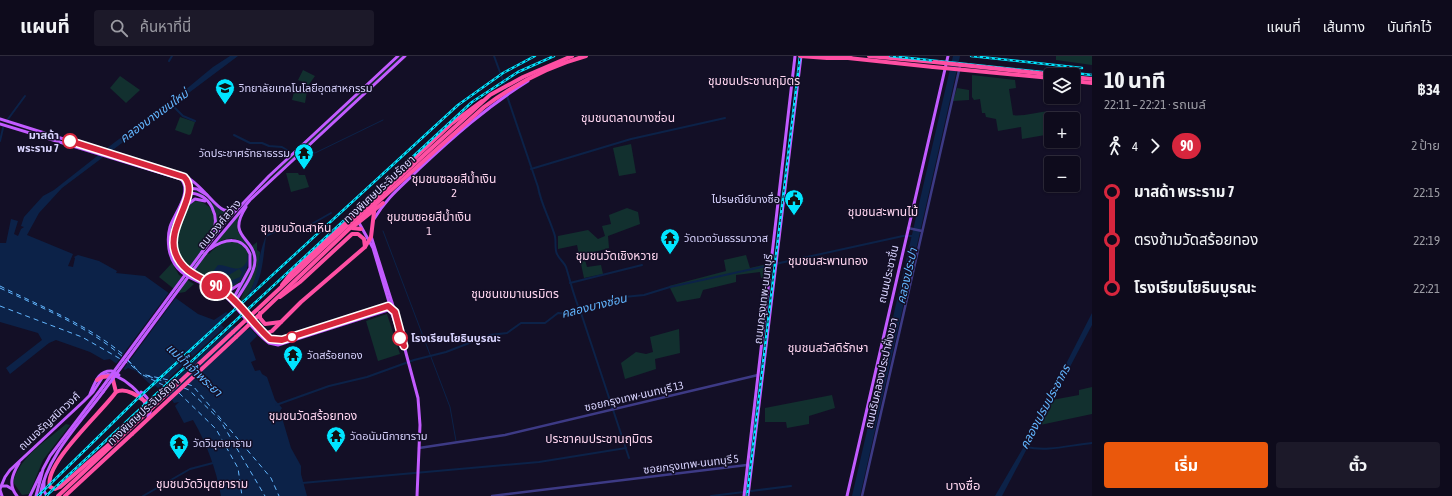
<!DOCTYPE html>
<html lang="th">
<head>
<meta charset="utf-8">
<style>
  :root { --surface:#0e0b1c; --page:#1c1929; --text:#f1f3f6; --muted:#9b9ba3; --line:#2e2b3b; --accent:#ea580c }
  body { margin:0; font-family:"Asap Condensed","Noto Sans Thai",sans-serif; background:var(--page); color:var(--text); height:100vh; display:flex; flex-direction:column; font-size:15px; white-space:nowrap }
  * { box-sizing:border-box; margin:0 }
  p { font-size:13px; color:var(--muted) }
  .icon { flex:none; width:22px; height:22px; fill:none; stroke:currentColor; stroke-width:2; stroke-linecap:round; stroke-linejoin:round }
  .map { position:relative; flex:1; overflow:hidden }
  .panel { display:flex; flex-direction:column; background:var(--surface); width:360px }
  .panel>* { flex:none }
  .badge { padding:0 8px; border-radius:13px; font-size:14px; line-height:26px }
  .buttons { position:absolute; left:1044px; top:12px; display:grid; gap:8px }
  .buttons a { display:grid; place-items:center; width:36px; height:36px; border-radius:4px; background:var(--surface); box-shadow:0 1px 3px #0004,0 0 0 1px var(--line); font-size:20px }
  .map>.badge { position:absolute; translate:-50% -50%; box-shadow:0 0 0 2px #fff }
  .legs { display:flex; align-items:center; gap:6px; height:44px; padding:0 12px; font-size:13px }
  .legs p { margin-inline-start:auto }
  .summary { display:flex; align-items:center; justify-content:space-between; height:68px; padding:0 12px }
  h1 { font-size:22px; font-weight:700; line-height:30px }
  .cta { display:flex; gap:8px; margin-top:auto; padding:8px 12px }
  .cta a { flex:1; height:46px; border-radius:4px; background:var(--accent); color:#fff; font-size:16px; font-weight:700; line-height:46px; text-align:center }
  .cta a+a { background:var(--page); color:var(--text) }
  ul { padding:0 12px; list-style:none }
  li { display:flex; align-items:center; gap:14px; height:48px; font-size:15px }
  li i { display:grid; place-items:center; width:6px; height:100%; margin:0 5px; background:currentColor }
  li i::after { content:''; width:10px; height:10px; margin:-5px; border:3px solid; border-radius:50%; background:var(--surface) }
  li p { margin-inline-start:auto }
  li:first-child i { background:linear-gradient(#0000 50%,currentColor 0) }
  li:last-child i { background:linear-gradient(currentColor 50%,#0000 0) }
  header { display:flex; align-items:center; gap:24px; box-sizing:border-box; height:56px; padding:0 20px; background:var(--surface); border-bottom:1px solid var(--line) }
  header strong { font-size:19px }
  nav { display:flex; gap:22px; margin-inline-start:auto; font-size:14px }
  .search { width:280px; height:36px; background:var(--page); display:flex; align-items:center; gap:10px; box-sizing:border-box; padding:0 14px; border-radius:4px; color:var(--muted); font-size:15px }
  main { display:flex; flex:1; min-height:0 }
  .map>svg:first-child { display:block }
  .green { fill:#12302f }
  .water { fill:#0c2248; fill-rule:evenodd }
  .pier { fill:#130f26 }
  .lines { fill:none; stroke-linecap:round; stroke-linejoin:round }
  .stream { stroke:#0c2248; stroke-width:1 }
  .canal { stroke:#0c2248; stroke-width:2 }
  .ferry { stroke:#62b6ff; stroke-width:1; stroke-dasharray:5 4; stroke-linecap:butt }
  .minor { stroke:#3d3a85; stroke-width:2.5 }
  .major { stroke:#c25bff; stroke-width:3 }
  .highway { stroke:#ff4fa3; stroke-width:4 }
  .rail-casing { stroke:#00e5ff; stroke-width:2.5 }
  .rail { stroke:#130f26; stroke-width:1; stroke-dasharray:3; stroke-linecap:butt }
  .major-bridge { stroke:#c25bff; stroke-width:3 }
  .highway-bridge { stroke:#ff4fa3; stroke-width:4 }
  .line-1-casing { stroke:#fff; stroke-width:9 }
  .line-1 { stroke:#d7263d; stroke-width:6 }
  .stop-1-dot { fill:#fff; stroke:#d7263d; stroke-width:2 }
  .labels { text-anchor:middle; stroke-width:3; stroke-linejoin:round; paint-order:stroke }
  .poi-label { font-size:11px; fill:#d9d4ff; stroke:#130f26; text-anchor:start }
  .stop-label { font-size:11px; font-weight:bold; fill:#d9d4ff; stroke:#130f26; text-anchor:end }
  .street-label { font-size:11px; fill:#d9d4ff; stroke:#130f26 }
  .neighbourhood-label { font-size:12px; fill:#ffd6f0; stroke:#130f26 }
  .water-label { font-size:12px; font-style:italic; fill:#62b6ff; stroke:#130f26 }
  .quarter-label { font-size:13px; fill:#ffd6f0; stroke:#130f26 }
</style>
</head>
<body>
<header>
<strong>แผนที่</strong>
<div class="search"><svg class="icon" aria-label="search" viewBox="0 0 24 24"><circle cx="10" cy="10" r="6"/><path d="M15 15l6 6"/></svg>ค้นหาที่นี่</div>
<nav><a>แผนที่</a><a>เส้นทาง</a><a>บันทึกไว้</a></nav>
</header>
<main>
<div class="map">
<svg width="1092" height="440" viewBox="0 0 1092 440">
  <rect width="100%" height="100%" fill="#130f26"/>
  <g class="green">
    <polygon points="401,0 403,0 241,152 290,102"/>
    <polygon points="1056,0 1092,0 1092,9 1056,4"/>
    <polygon points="303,14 315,20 308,30 305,30 304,33 301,32 303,26 298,24"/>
    <path d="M972,19L1015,24L1016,32L1009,33L1013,59C1018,61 1041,56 1048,55L1051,78L1022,83L1021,71L998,75L996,63L986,61L985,57H982L980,43L974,44L972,41Z"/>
    <polygon points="120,20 140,34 126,47 110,32"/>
    <polygon points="295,32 307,35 305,47 292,44"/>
    <polygon points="957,32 969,34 969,44 953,45"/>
    <polygon points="180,61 195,66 191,78 189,79 175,74"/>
    <polygon points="631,88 636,117 619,120 613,92"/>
    <polygon points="286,117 298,117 299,119 305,119 309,131 291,136"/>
    <path d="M193,134L201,137L222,155L226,156L239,150L213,180C224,160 211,144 193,134Z"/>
    <path d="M199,145C225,155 213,176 202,192L209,198C219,186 238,178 248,196C250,209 245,224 233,231C224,233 218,228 210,224C200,219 185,211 180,202C171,187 179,144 199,145Z"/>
    <polygon points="627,152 638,156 640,168 608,180 609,192 591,197 585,204 587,211 601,209 603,218 584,222 577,189 558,193 558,180 588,174 598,183 605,180 602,170 611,168 609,159"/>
    <path d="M240,158C231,181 247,180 253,197C258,211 244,231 236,242C241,224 268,196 238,184C229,180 220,185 212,190Z"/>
    <path d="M257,186V194L260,196C259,216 254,234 240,249C242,230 265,208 252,190Z"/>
    <polygon points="746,199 750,212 771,207 769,221 761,222 760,216 736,219 736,226 703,234 700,242 677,246 669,230 726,215 724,204"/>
    <polygon points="172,207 179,219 194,228 185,236 179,237 159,221"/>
    <polygon points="387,258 400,298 378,305 366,265"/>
    <polygon points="679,273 680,297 655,303 656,313 625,323 621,307 636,296 646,298 653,296 650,281"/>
    <polygon points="1092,331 1092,358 1040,369 1052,344 1079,339 1079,334"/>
    <polygon points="832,339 835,352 809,360 809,368 787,372 786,366 765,366 765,352"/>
    <path d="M66,368L70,369L43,404L29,438L22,439L13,426C19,401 49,383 66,368Z"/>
  </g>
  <g class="water">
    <path d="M230,0H238L62,132L39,157L27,179L73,198L68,210L73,211L75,202L74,201L78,199L99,205L117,215L116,217L145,220L198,258L214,264L226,256L231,259L221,268L223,271L236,270L248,274L250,272L257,280L250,287L256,304L251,306L255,315L260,314L262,318L267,321L275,344L282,352L280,355L291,392L301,410V418L307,440H221C216,413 207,388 193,364L184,367L175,350L179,346L174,347L172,344L170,345L156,330L153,331L136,315L128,312L125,314L110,303L104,304L90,296L56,284L49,287L10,318L6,312L42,284L38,277L0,266V187H6L11,163L18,165L14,178L18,180L21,173L24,171L21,170L24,161L43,140L54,134L115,86L173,44L213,11Z"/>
    <polygon points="953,0 960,0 860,440 852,440"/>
    <path d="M311,167L313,169L301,174L279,175L266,181C262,208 263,231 241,250L240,249C261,228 255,203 267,178L277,173L301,172Z"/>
    <path d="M247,197C252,210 240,231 226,231L213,224L212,217L218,209C228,208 240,220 247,205ZM239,213L242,216L240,221L223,228L217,225L213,219L215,216L219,214L229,219Z"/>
    <polygon points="1092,257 1092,269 1002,440 995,440 1023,392"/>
  </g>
  <g class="pier">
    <polygon points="170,235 177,240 122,315 115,309"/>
    <polygon points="228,268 235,268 160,337 156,334"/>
  </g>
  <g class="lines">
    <g class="stream">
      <polyline points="304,97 315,97 383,64"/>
      <polyline points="383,175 450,351 456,385"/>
    </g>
    <g class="canal">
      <polyline points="494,0 507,35"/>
      <polyline points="169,5 172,0"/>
      <path d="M507,40L538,131C541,148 549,161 554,177C557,184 554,192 557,198C559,203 564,206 566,211C571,227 574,242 581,257L629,402"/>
      <polyline points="171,48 183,60 195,65"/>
      <polyline points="8,63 25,40"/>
      <polyline points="234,79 250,87 262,87 269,90 282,91 290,96"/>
      <polyline points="0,85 3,72"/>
      <polyline points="531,113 631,83 725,62"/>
      <polyline points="310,169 331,157"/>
      <polyline points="570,227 642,209"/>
      <polyline points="229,260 234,255"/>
      <polyline points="276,349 329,330 367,321 414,304 446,296 490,279 507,277 521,267 545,267 558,257 570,258 589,250 624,241 644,239 670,231 903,180 913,180"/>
      <path d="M1026,391C1048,396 1070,389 1092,387"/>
      <polyline points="302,427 539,406 626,392"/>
      <polyline points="751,435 791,430"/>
      <polyline points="143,440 190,413 213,407"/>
      <polyline points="711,440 744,436"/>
    </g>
    <g class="ferry">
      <path d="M0,230C42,251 89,269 125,300"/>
      <path d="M0,232C42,252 87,270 123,301"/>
      <polyline points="0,250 82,281 131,309 141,318 178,326"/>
      <polyline points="127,304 135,311"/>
      <polyline points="128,304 138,315"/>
      <polyline points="143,319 171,333"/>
      <polyline points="148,320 175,329"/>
      <polyline points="187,328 193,330 271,422 279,440"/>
      <polyline points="184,332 189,334 220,364 265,440"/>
      <polyline points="179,337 216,373 238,412 242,440"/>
    </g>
    <g class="minor">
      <polyline points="908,172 922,175"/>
      <polyline points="419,392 505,379 758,319"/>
      <polyline points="492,440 747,409"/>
      <polyline points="862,440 960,10"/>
    </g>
    <g class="major">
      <path d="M0,63L184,121C200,137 170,168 173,189C174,197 178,205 184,211C196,224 214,226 227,238C243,252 255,272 272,284H281L384,251L393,252"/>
      <path d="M0,68L181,123C193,136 174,158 170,171C168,178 168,186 169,193C175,226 205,223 225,240C241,254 252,275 269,287L278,289L388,254L392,258L403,290"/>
      <path d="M185,120C200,127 215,151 224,154C230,156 234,152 239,149"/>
      <polyline points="188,132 197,133 207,139"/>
      <path d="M188,137C211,137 221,161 212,180"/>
      <polyline points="187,149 195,143 205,145"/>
      <path d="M374,163C387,141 401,131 419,113C453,81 488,50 528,25"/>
      <polyline points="358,165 373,192 389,246 388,250"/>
      <polyline points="371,180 395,256 418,342 420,369 417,440"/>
      <path d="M210,193C224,183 242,179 250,198V212L232,245"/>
      <polyline points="202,196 226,165 269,120 398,0"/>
      <polyline points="205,198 250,144 405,0"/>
      <polyline points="221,232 232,233 240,228"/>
      <path d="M235,246C242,234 255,218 255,204C254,180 226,182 246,151"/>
      <path d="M141,336C149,342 154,351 148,361"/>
      <path d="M90,338C95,327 98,314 112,315L119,319"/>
      <polyline points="44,425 44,435 47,440"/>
      <polyline points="2,430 7,430 12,433"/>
      <path d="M0,433L5,421L10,414L84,345L93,336L104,319C118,314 151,342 146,358"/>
      <polyline points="0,434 2,440"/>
      <path d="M17,440C8,429 12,419 19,407"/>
      <polyline points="30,440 41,417"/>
      <polyline points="36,440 43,413 50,400 101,333"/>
      <path d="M40,440C46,401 80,367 103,336"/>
      <polyline points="744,440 795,0"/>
      <polyline points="748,440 801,0"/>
      <polyline points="847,440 948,0"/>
    </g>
    <g class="highway">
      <polyline points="869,0 934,6"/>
      <polyline points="848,2 933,11"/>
      <polyline points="1073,21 1092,23"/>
      <polyline points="1073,25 1092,27"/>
      <polyline points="405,111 451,68 482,45"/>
      <polyline points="354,170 383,147"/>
      <polyline points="352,172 361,173"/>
      <polyline points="282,229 292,216 363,151 374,142"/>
      <polyline points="260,257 260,262 265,268 281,266"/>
      <polyline points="265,278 272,275 301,246 365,191 364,183 358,178 352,178 300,226 280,241"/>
      <polyline points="97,324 102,321 112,320 116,336"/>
      <polyline points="157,347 233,276"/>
      <path d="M137,364L60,431L55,433L50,431C43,408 103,355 116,336C126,331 138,340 146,346"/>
      <polyline points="132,378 236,281"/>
    </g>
    <g class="rail-casing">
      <g id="rail">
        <polyline points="890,0 1071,19"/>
        <polyline points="971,0 1082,12"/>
        <polyline points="1066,16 1092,19"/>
        <polyline points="38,440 136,344 458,49 503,17 535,0"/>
        <polyline points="46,440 472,46 518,16 554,0"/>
        <polyline points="747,440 800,0"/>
      </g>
    </g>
    <use href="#rail" class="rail"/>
    <g class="major-bridge">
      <polyline points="101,333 202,196"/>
      <polyline points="103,336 205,198"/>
    </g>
    <g class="highway-bridge">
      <polyline points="800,0 827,2 851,2"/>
      <polyline points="934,6 1057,19"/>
      <polyline points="933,11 1051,22"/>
      <polyline points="376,141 380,134 405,111"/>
      <polyline points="365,191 371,181 375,148"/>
      <polyline points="233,276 368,150 490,39 523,21 572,0"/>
      <path d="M236,281L370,153L484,51C515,28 549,10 586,0"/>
      <polyline points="58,440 157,347"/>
      <polyline points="65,440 132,378"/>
    </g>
  </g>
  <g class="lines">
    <g class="line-1-casing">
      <path id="line-1" d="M70,85L184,121C201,138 166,170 175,196C182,218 204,222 221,233C240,246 253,268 270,283L282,284L388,250L395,256L404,290L400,282"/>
    </g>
    <use href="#line-1" class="line-1"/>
  </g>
  <defs>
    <g id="university-pin" transform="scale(1)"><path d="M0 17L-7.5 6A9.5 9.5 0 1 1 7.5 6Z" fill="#00e5ff" stroke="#130f26"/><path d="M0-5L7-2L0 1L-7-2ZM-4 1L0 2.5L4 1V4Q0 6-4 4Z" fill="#111"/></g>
    <g id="temple-pin" transform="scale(1)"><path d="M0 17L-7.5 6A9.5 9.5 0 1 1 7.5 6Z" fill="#00e5ff" stroke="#130f26"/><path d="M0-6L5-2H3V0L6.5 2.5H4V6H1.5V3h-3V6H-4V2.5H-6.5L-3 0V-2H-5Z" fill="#111"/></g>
    <g id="civic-pin" transform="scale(1)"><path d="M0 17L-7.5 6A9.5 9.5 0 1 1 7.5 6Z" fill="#00e5ff" stroke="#130f26"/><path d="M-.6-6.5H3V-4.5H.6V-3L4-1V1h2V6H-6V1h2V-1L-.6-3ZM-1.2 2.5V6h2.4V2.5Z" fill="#111"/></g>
  </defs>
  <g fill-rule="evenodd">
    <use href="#university-pin" x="225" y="32"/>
    <use href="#temple-pin" x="304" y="97"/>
    <use href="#civic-pin" x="794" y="143"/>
    <use href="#temple-pin" x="670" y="182"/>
    <use href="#temple-pin" x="293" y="299"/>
    <use href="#temple-pin" x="336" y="380"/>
    <use href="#temple-pin" x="179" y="387"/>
  </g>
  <g class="stop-1-dot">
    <circle cx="70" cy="85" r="7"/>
    <circle cx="292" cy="281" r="5"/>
    <circle cx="400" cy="282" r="7"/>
  </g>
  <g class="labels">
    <g class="poi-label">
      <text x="239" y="36">วิทยาลัยเทคโนโลยีอุตสาหกรรม</text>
      <text x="290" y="101" text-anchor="end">วัดประชาศรัทธาธรรม</text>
      <text x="780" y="147" text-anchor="end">ไปรษณีย์บางซื่อ</text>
      <text x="684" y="186">วัดเวตวันธรรมาวาส</text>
      <text x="307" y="303">วัดสร้อยทอง</text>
      <text x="350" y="384">วัดอนัมนิกายาราม</text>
      <text x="193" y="391">วัดวิมุตยาราม</text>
    </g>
    <g class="stop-label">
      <text x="59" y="83">มาสด้า<tspan x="59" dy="13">พระราม 7</tspan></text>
      <text x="411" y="286" text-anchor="start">โรงเรียนโยธินบูรณะ</text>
    </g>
    <g class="street-label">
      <text transform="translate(379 133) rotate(-43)" y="4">ทางพิเศษประจิมรัถยา</text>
      <text transform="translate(219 168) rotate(-50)" y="4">ถนนวงศ์สว่าง</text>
      <text transform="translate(888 218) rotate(-77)" y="4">ถนนประชาชื่น</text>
      <text transform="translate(763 243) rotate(-83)" y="4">ถนนกรุงเทพ-นนทบุรี</text>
      <text transform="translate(881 317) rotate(-77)" y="4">ถนนริมคลองประปาฝั่งขวา</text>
      <text transform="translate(634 340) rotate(-13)" y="4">ซอยกรุงเทพ-นนทบุรี 13</text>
      <text transform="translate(143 355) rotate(-43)" y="4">ทางพิเศษประจิมรัถยา</text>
      <text transform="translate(49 365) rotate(-43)" y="4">ถนนจรัญสนิทวงศ์</text>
      <text transform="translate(691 408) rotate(-7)" y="4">ซอยกรุงเทพ-นนทบุรี 5</text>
    </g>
    <g class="neighbourhood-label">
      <text x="754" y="29">ชุมชนประชานฤมิตร</text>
      <text x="628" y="66">ชุมชนตลาดบางซ่อน</text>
      <text x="454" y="127">ชุมชนซอยสีน้ำเงิน<tspan x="454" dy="14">2</tspan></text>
      <text x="883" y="160">ชุมชนสะพานไม้</text>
      <text x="429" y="165">ชุมชนซอยสีน้ำเงิน<tspan x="429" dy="14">1</tspan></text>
      <text x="296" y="176">ชุมชนวัดเสาหิน</text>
      <text x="617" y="204">ชุมชนวัดเชิงหวาย</text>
      <text x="828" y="209">ชุมชนสะพานทอง</text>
      <text x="515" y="242">ชุมชนเขมาเนรมิตร</text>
      <text x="828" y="296">ชุมชนสวัสดิรักษา</text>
      <text x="313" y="364">ชุมชนวัดสร้อยทอง</text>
      <text x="599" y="387">ประชาคมประชานฤมิตร</text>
      <text x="202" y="432">ชุมชนวัดวิมุตยาราม</text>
    </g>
    <g class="water-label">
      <text transform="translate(154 60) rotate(-36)" y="4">คลองบางเขนใหม่</text>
      <text transform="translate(907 220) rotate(-77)" y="4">คลองประปา</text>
      <text transform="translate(594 250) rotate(-14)" y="4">คลองบางซ่อน</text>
      <text transform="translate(194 314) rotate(43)" y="4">แม่น้ำเจ้าพระยา</text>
      <text transform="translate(1045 351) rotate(-62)" y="4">คลองเปรมประชากร</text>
    </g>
    <g class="quarter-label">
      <text x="963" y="434">บางซื่อ</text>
    </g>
  </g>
</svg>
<div class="buttons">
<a><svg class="icon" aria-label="layers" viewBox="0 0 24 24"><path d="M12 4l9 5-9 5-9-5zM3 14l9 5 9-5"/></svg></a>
<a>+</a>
<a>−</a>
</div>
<b class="badge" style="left:216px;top:230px;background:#d7263d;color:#fff">90</b>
</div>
<section class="panel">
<div class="summary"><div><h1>10 นาที</h1><p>22:11 – 22:21 · รถเมล์</p></div><b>฿34</b></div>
<div class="legs"><svg class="icon" aria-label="walk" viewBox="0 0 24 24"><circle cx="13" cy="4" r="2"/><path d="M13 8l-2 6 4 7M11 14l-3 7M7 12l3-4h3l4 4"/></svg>4<svg class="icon" aria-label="forward" viewBox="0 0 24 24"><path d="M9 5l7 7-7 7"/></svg><b class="badge" style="background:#d7263d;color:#fff">90</b><p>2 ป้าย</p></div>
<ul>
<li><i style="color:#d7263d"></i><b>มาสด้า พระราม 7</b><p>22:15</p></li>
<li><i style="color:#d7263d"></i><span>ตรงข้ามวัดสร้อยทอง</span><p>22:19</p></li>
<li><i style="color:#d7263d"></i><b>โรงเรียนโยธินบูรณะ</b><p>22:21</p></li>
</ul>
<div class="cta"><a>เริ่ม</a><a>ตั๋ว</a></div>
</section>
</main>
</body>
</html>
